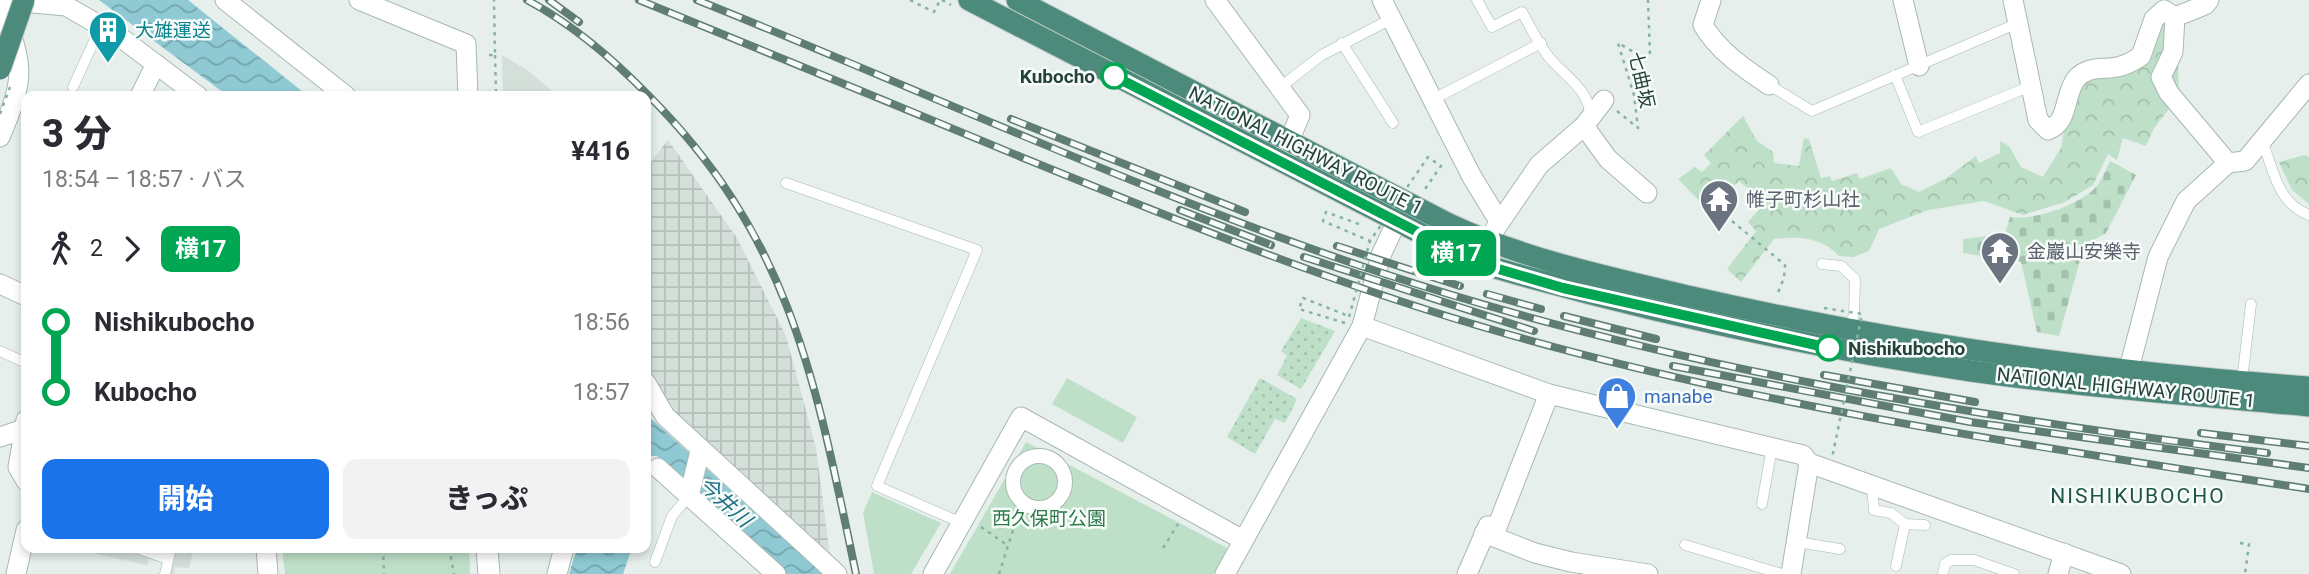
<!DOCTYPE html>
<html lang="ja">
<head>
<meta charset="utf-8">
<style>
  :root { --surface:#fff; --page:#f2f2f3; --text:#2b2b33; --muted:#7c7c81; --accent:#1a73e8 }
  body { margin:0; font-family:Roboto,"Noto Sans JP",sans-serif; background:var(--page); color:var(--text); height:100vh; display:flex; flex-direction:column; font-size:26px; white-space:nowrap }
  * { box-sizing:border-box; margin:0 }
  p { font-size:23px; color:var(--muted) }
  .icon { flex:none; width:38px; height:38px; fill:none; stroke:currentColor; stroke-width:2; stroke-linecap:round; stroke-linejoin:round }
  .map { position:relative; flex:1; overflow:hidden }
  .sheet { position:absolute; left:21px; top:91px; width:630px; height:462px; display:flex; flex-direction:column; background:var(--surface); border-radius:14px; box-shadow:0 4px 10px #0003 }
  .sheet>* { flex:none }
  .badge { padding:0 14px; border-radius:10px; font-size:24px; line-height:46px }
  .map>.badge { position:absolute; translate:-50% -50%; box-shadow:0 0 0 4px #fff }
  .legs { display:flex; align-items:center; gap:10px; height:77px; padding:0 21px; font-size:23px }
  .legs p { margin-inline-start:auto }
  .headline { display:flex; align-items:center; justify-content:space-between; height:119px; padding:0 21px }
  h1 { font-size:38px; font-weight:800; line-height:52px }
  .primary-button { display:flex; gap:14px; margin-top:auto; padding:14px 21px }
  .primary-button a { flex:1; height:80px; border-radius:14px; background:var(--accent); color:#fff; font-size:28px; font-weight:800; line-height:80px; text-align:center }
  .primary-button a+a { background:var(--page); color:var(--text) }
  ul { padding:0 21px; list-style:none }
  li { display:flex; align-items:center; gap:24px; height:70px; font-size:26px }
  li i { display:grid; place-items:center; width:10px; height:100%; margin:0 9px; background:currentColor }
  li i::after { content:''; width:18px; height:18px; margin:-9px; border:5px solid; border-radius:50%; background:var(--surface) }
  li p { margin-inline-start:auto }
  li:first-child i { background:linear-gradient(#0000 50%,currentColor 0) }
  li:last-child i { background:linear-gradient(currentColor 50%,#0000 0) }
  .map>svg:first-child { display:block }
  .built { fill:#d4dfda }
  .industrial { fill:url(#industrial-grid) }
  .grass { fill:url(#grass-dots) }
  .forest { fill:url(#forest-crowns) }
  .cemetery { fill:url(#cemetery-stones) }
  .park { fill:#bfe0c8 }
  .water { fill:url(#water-waves) }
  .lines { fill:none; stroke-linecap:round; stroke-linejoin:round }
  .service-casing { stroke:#a8b8b2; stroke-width:11 }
  .pedestrian-casing { stroke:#a8b8b2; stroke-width:16 }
  .minor-casing { stroke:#a8b8b2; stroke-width:21 }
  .tertiary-casing { stroke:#a8b8b2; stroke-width:23 }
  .trunk-casing { stroke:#c2cac8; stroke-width:23 }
  .path { stroke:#86b3a5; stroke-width:2.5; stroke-dasharray:3.5 5; stroke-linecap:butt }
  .service { stroke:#fff; stroke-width:10 }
  .pedestrian { stroke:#fff; stroke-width:14 }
  .minor { stroke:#fff; stroke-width:19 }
  .tertiary { stroke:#fff; stroke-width:21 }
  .trunk { stroke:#4c8a7c; stroke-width:21 }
  .rail-casing { stroke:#5f7d75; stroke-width:8 }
  .rail { stroke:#f7fbf9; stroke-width:5; stroke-dasharray:16; stroke-linecap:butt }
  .trunk-bridge-casing { stroke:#c2cac8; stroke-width:23; stroke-linecap:butt }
  .path-bridge { stroke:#86b3a5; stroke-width:2.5; stroke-dasharray:3.5 5; stroke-linecap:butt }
  .trunk-bridge { stroke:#4c8a7c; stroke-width:21 }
  .line-1-casing { stroke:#fff; stroke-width:16 }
  .line-1 { stroke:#00a651; stroke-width:10 }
  .stop-1-dot { fill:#fff; stroke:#00a651; stroke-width:3.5 }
  .labels { text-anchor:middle; stroke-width:5; stroke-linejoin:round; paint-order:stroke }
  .culture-label { font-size:19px; fill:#0d838f; stroke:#f7fbf9; text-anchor:start }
  .stop-label { font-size:19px; font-weight:bold; fill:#24423a; stroke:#f7fbf9; text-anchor:end }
  .street-label { font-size:19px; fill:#24423a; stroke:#f7fbf9 }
  .worship-label { font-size:19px; fill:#5b616d; stroke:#f7fbf9; text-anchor:start }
  .shop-label { font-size:19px; fill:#366cbe; stroke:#f7fbf9; text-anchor:start }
  .park-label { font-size:19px; fill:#2d7a4b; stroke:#f7fbf9 }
  .neighbourhood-label { font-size:21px; letter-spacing:2px; fill:#1f5548; stroke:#f7fbf9 }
  .water-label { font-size:21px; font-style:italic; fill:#1c6f80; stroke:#f7fbf9 }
</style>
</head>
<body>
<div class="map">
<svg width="2309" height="574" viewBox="0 0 2309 574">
  <defs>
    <pattern id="industrial-grid" width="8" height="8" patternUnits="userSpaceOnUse" patternTransform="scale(1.75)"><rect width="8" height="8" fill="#d4dfda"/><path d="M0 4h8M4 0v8" fill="none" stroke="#b6c1bc"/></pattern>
    <pattern id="grass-dots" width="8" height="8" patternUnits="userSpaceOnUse" patternTransform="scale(1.75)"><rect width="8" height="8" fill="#bfe0c8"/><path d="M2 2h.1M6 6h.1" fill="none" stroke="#a4c1ad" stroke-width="1.8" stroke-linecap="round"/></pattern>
    <pattern id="forest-crowns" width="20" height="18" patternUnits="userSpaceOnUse" patternTransform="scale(1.75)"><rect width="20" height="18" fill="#bfe0c8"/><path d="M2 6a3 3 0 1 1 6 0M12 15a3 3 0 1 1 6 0" fill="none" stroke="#a4c1ad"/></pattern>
    <pattern id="cemetery-stones" width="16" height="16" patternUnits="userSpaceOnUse" patternTransform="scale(1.75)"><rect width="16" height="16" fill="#bfe0c8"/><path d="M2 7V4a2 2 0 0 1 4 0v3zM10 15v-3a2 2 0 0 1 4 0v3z" fill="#a4c1ad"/></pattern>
    <pattern id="water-waves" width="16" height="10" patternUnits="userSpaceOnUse" patternTransform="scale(1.75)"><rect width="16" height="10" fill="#8ec9d4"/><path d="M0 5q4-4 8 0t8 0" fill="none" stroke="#74a5ad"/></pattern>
  </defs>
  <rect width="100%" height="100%" fill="#e6efeb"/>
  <g class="built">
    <polygon points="502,55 530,72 558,96 503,96"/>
    <polygon points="97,548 194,548 189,568 175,567 174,574 160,574 162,562 149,559 147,565 96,554"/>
  </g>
  <polygon class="industrial" points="668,140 737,238 786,336 816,448 831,564 669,414 646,372 646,168"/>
  <g class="grass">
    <polygon points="1301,318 1335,331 1301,389 1277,375 1287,356 1281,351"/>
    <polygon points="1260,378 1297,399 1285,423 1275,419 1255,454 1227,437"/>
  </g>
  <g class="forest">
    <path d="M2165,20L2178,61L2179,96L2154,128L2146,146L2123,138L2117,160L2108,154L2093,185L2065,202L2023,215L1984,201L1928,210L1879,229L1869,251L1853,257L1839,256C1822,237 1798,236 1774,239L1741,282L1727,269L1756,231L1748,222L1765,203L1739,181L1709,211L1678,179L1695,167L1702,172L1711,163L1704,155L1743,116L1757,141L1773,152L1774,163L1799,166L1804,138L1809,139L1821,178L1830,176L1832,181L1857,173L1860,179L1891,168L1901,184L1919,192L1945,179L1976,156L1979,163L2000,153V141L2009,146L2021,167L2043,177L2061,148L2065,124L2084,81L2147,62Z"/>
    <polygon points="2305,155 2309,157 2309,204 2292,190 2279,162"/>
  </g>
  <path class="cemetery" d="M2110,161L2136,175L2106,233L2084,246L2059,336L2037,332L2021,262L1963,253V239L2005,234L2010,217C2032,221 2081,205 2097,186C2102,180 2106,169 2110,161Z"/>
  <g class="park">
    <polygon points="1067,378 1137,417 1123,443 1052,404"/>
    <polygon points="1026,442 1227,548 1214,574 950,574"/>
    <polygon points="872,492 941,523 911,574 874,574 863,513"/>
    <polygon points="282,548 469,548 470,574 285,574"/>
  </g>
  <g class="water">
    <polygon points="99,0 188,0 308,96 228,96"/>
    <polygon points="646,414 823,574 787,574 657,456 651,456 646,493"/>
    <polygon points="577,548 632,548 623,574 569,574"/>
  </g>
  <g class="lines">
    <g class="service-casing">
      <g id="service">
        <path d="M1477,0L1492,27L1522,12C1530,26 1538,43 1548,56C1562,74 1589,89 1590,114"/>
        <polyline points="1342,43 1393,123"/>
        <polyline points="1895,75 1918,132 2031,86"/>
        <polyline points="1769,85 1812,111 2018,23"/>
        <polyline points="73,87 101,26"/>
        <polyline points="1279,88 1322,55 1391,19"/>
        <polyline points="1432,100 1541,43"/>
        <path d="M2262,141C2274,170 2277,203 2309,215"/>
        <polyline points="786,183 977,250 877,486 962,523"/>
        <polyline points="1822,264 1841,266 1855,279 1854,315 1847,330"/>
        <polyline points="0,351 26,363"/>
        <polyline points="2242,381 2251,304"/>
        <polyline points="1872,485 1874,510 1891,513 1905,524 1896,566"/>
        <polyline points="1762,504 1772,447"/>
        <polyline points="1905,524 1925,525"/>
        <polyline points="1797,542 1840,549"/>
        <polyline points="1685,545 1782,574"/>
        <polyline points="137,548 168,559"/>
        <polyline points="655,562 672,516 689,496"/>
        <polyline points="165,574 171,548"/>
        <polyline points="1943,574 1945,564 1951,560 1974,560 2014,574"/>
      </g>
    </g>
    <g class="pedestrian-casing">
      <circle id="pedestrian" cx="1039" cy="482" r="26"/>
    </g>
    <g class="minor-casing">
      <g id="minor">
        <polyline points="0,0 66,6 120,37 198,96"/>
        <polyline points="225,0 346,96"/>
        <polyline points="359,0 466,44 468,96"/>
        <polyline points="1215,0 1300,115 1283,156"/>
        <polyline points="1382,0 1472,177 1499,221"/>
        <path d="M1711,0L1703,25C1718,51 1745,69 1769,85"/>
        <polyline points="1903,0 1919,66"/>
        <path d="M2013,0L2038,120L2048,130C2069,123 2064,94 2076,79C2089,64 2106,71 2121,66C2128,64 2135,60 2141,56L2154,19L2164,10L2175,17L2205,5L2209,0"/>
        <path d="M0,3C23,66 27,74 0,137"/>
        <polyline points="2175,17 2173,52 2161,77 2169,93 2228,163"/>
        <polyline points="140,96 156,64"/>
        <polyline points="1584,126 1604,100"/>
        <polyline points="1495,229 1539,165 1584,126 1608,159 1647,193"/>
        <polyline points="0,284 26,296"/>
        <polyline points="1362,326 1549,394 1803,455 1809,463 2121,574"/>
        <polyline points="2129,369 2158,257 2186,201 2228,163 2245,161 2309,84"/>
        <polyline points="646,383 665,416 837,574"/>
        <polyline points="26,420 18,467 26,481"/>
        <polyline points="0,437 24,429"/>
        <polyline points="658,468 776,574"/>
        <polyline points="689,496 700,451"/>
        <polyline points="1484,533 1535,553 1571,562 1648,574"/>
        <polyline points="266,548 268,574"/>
        <polyline points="16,574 26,530"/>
        <polyline points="557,574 564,548"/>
        <polyline points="933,574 1021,417 1243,540"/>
        <polyline points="1225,574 1362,326 1381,255 1396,223"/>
        <polyline points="1467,574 1488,526 1497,527 1549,394"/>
        <polyline points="1791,574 1809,463"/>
        <polyline points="2058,574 2064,553"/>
      </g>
    </g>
    <g class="tertiary-casing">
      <polyline id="tertiary" points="487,548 489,574"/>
    </g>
    <g class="trunk-casing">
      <g id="trunk">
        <path d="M969,0L1478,263C1639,310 1804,346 1971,371C2083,387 2197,395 2309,406"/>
        <path d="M1017,0L1449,224C1526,260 1609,277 1692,297C1894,343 2102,372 2309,387"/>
      </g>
    </g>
    <g class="path">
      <polyline points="910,0 934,12 940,0"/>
      <polyline points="942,0 951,5"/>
      <polyline points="489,55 495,55 494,0"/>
      <polyline points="487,92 496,92 495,55"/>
      <polyline points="1617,111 1638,128 1634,95 1618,43 1644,58 1650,56 1648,0"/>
      <polyline points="1732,221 1785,265 1784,278 1777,295"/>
      <polyline points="1359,224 1326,212 1323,221 1370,241"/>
      <polyline points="1345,323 1299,309 1303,298 1346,315"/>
      <polyline points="1039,508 1041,522"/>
      <polyline points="981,527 1007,545"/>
      <polyline points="2240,543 2249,544 2245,574"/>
      <polyline points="383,548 384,574"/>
      <polyline points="449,548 454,574"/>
      <polyline points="1163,548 1178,524"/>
      <polyline points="999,574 1022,502"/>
    </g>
    <use href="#service" class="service"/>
    <use href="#pedestrian" class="pedestrian"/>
    <use href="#minor" class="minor"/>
    <use href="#tertiary" class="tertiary"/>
    <use href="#trunk" class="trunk"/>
    <g class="rail-casing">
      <g id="rail">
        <path d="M527,0C572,24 613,59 648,95C792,239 816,384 856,574"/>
        <polyline points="549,0 579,22"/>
        <path d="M639,0C766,52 894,104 1021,157C1181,222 1341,287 1507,334C1770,409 2040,447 2309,489"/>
        <path d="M697,0C924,91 1147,195 1379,272C1667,367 1967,416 2267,453"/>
        <polyline points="1011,119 1245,212"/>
        <polyline points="1180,210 1271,245"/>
        <polyline points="1337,246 1460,286"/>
        <polyline points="1304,257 1534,331"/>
        <polyline points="1487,294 1541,309"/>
        <polyline points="1564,316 1656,339"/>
        <polyline points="1673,366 1970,422 2309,468"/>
        <polyline points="1824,375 1975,402"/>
        <polyline points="2201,433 2309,446"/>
      </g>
    </g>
    <use href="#rail" class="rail"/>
    <g class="trunk-bridge-casing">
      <polyline id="trunk-bridge" points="0,69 24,0"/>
    </g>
    <g class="path-bridge">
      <polyline points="0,114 10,87"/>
      <polyline points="1824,308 1862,314 1832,458"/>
      <polyline points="1349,317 1370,241 1428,157 1441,166 1425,189"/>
    </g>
    <use href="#trunk-bridge" class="trunk-bridge"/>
  </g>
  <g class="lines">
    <g class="line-1-casing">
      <polyline id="line-1" points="1114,76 1478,263 1563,288 1829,348"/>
    </g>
    <use href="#line-1" class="line-1"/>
  </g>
  <defs>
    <g id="building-pin" transform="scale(2.0125)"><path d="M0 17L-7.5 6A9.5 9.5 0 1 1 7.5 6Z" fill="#0f9aa8" stroke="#f7fbf9"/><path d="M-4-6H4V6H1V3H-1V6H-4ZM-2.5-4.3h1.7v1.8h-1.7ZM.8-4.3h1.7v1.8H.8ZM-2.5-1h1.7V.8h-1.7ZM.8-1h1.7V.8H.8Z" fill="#fff"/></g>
    <g id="temple-pin" transform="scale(2.0125)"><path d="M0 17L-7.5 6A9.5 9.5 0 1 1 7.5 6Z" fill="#6b7280" stroke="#f7fbf9"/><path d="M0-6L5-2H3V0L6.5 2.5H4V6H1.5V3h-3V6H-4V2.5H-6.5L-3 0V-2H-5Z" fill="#fff"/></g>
    <g id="shop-pin" transform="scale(2.0125)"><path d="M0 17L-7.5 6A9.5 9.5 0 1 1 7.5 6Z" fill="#3f7fe0" stroke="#f7fbf9"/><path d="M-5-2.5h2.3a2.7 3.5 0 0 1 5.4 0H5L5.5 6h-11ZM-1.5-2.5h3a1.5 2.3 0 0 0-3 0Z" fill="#fff"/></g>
  </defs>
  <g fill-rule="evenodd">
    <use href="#building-pin" x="108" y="30"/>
    <use href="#temple-pin" x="1719" y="199"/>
    <use href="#temple-pin" x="2000" y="251"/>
    <use href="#shop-pin" x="1617" y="396"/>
  </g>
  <g class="stop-1-dot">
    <circle cx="1114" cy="76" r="12"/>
    <circle cx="1829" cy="348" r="12"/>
  </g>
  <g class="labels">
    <g class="culture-label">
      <text x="135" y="37">大雄運送</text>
    </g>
    <g class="stop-label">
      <text x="1095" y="83">Kubocho</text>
      <text x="1848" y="355" text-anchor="start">Nishikubocho</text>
    </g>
    <g class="street-label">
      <text transform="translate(1642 80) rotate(77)" y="7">七曲坂</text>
      <text transform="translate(1306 150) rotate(27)" y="7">NATIONAL HIGHWAY ROUTE 1</text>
      <text transform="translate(2126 387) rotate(6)" y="7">NATIONAL HIGHWAY ROUTE 1</text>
    </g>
    <g class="worship-label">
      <text x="1746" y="206">帷子町杉山社</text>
      <text x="2027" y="258">金巖山安樂寺</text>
    </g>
    <g class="shop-label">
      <text x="1644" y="403">manabe</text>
    </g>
    <g class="park-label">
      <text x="1049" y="525">西久保町公園</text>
    </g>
    <g class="neighbourhood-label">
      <text x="2138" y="503">NISHIKUBOCHO</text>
    </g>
    <g class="water-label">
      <text transform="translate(725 502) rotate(42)" y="7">今井川</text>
    </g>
  </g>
</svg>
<b class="badge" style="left:1456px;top:253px;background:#00a651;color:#fff">横17</b>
<section class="sheet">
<div class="headline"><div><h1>3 分</h1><p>18:54 – 18:57 · バス</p></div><b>¥416</b></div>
<div class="legs"><svg class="icon" aria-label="walk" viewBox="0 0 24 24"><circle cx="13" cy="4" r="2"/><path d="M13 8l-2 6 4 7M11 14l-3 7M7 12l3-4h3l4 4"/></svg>2<svg class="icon" aria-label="forward" viewBox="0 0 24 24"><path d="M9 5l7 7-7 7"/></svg><b class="badge" style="background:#00a651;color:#fff">横17</b></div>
<ul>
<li><i style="color:#00a651"></i><b>Nishikubocho</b><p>18:56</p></li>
<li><i style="color:#00a651"></i><b>Kubocho</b><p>18:57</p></li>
</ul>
<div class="primary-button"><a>開始</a><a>きっぷ</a></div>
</section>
</div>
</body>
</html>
